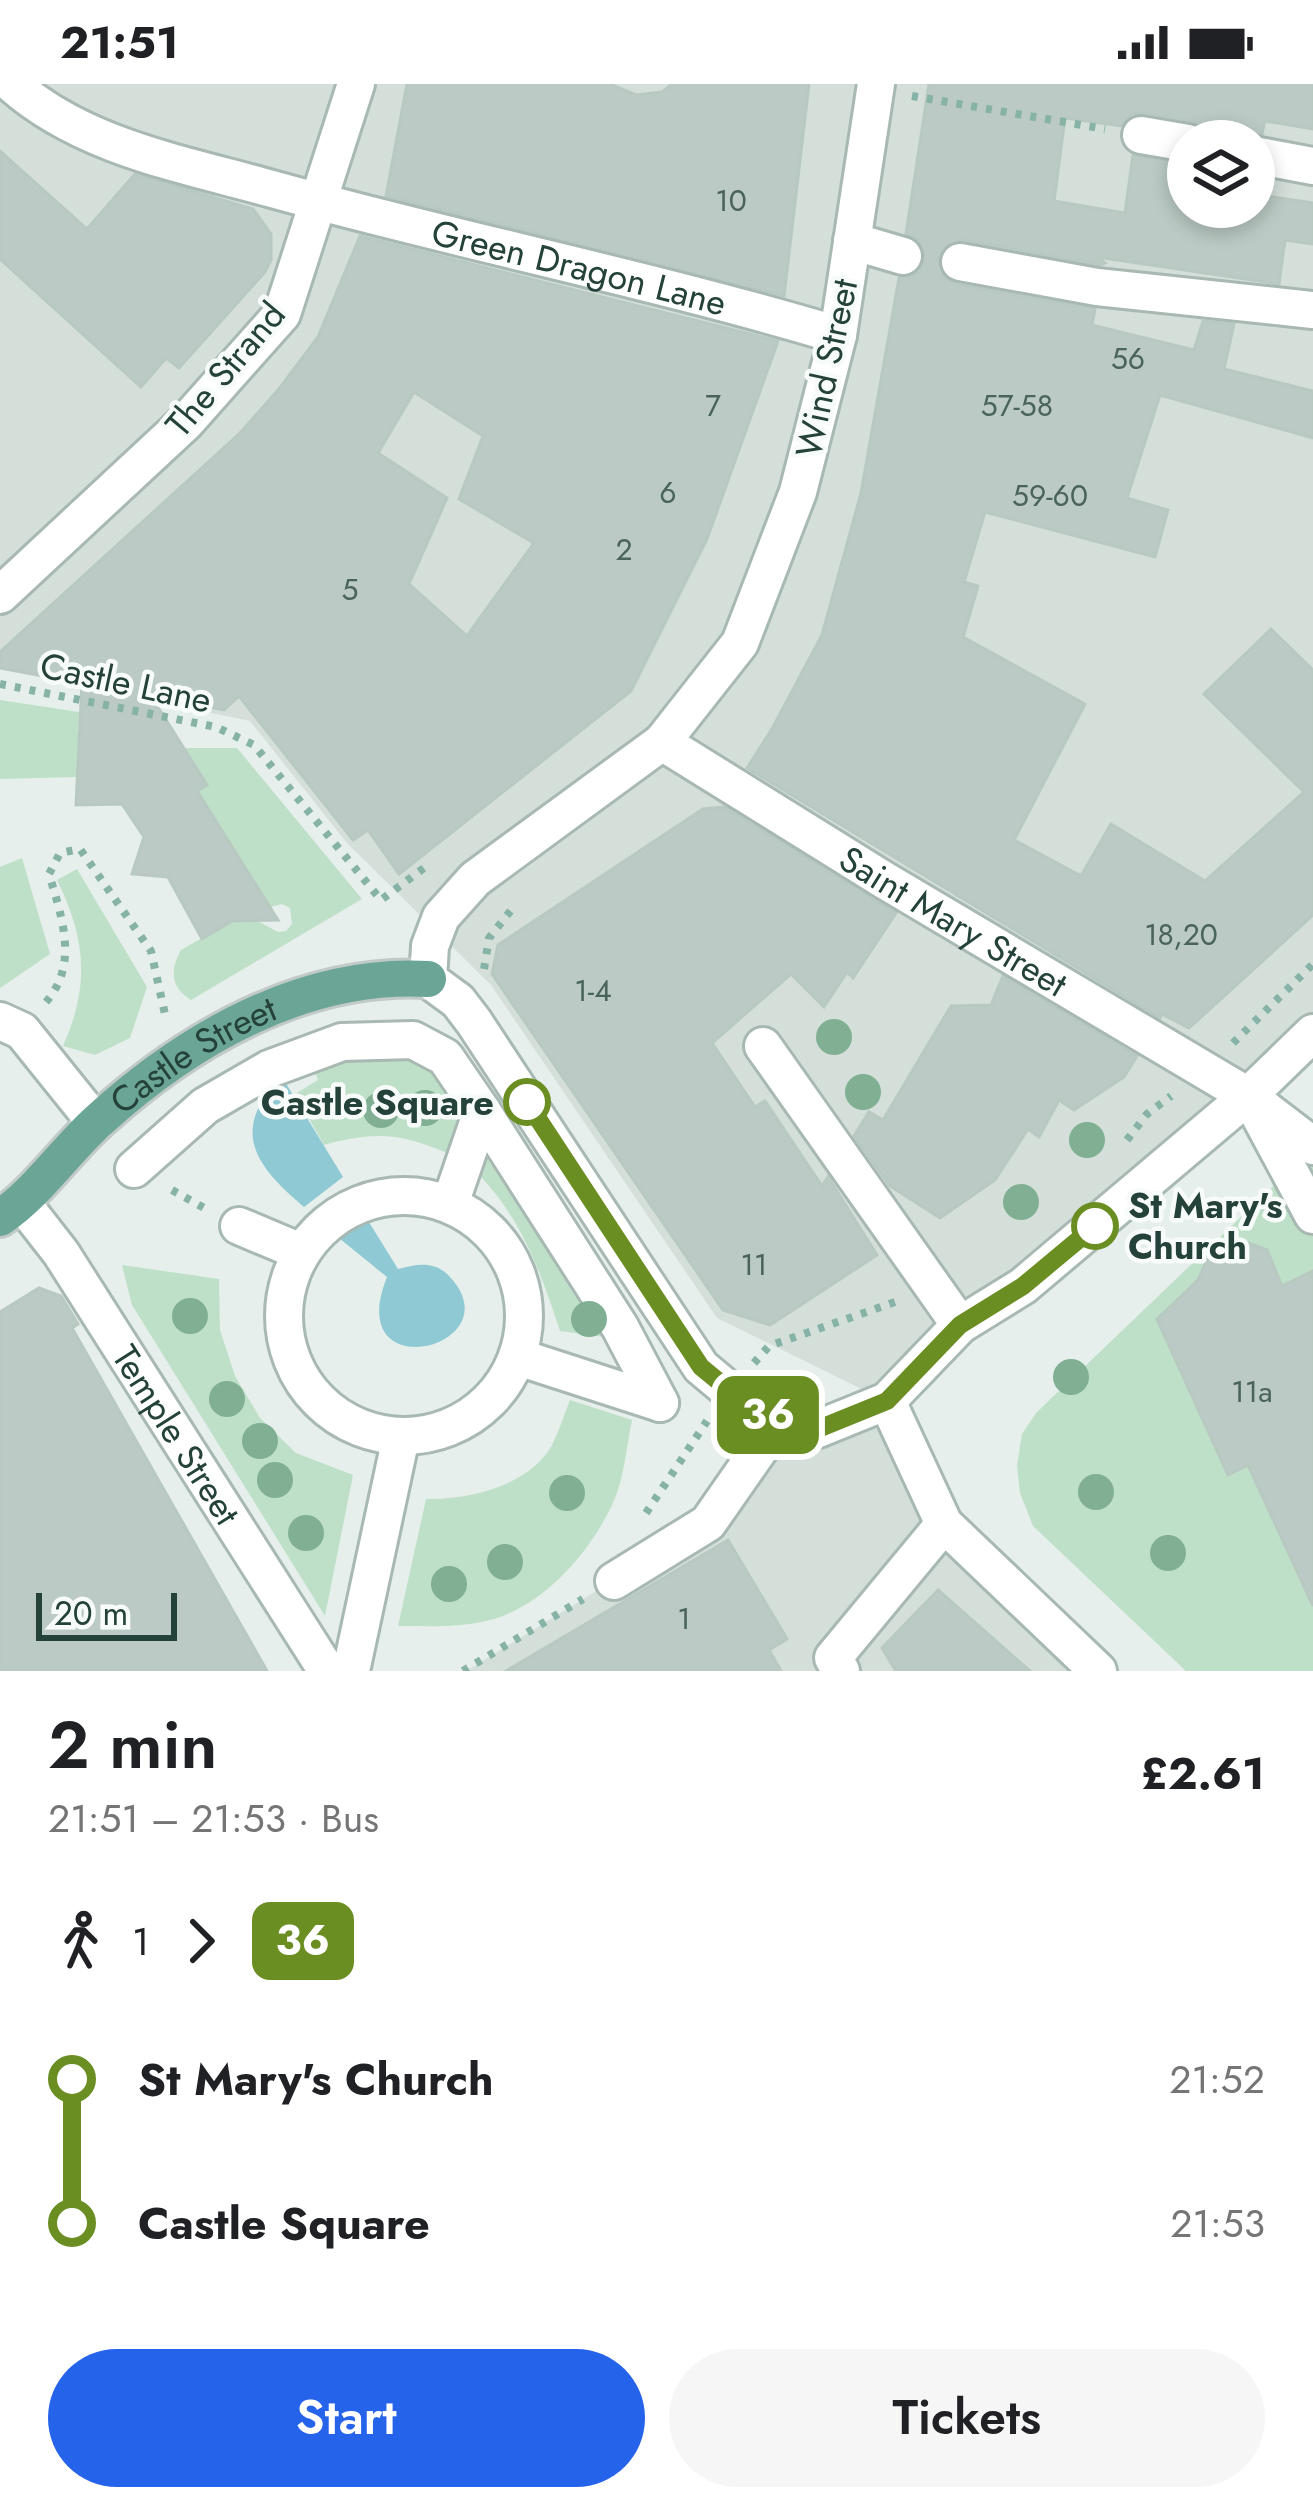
<!DOCTYPE html>
<html lang="en">
<head>
<meta charset="utf-8">
<style>
  :root { --surface:#fff; --page:#f6f6f6; --text:#202124; --muted:#757577; --accent:#2563eb }
  body { margin:0; font-family:Jost,sans-serif; background:var(--page); color:var(--text); height:100vh; display:flex; flex-direction:column; font-size:45px; white-space:nowrap }
  * { box-sizing:border-box; margin:0 }
  p { font-size:39px; color:var(--muted) }
  .icon { flex:none; width:66px; height:66px; fill:none; stroke:currentColor; stroke-width:2; stroke-linecap:round; stroke-linejoin:round }
  .map { position:relative; height:1587px; overflow:hidden }
  .drawer { display:flex; flex-direction:column; background:var(--surface); flex:1 }
  .drawer>* { flex:none }
  .badge { padding:0 24px; border-radius:18px; font-size:42px; line-height:78px }
  .buttons { position:absolute; left:1167px; top:36px; display:grid; gap:24px }
  .buttons a { display:grid; place-items:center; width:108px; height:108px; border-radius:50%; background:var(--surface); box-shadow:0 6px 18px #0003; font-size:60px }
  .scale { position:absolute; left:36px; bottom:30px; width:141px; box-sizing:border-box; padding-left:12px; border:6px solid #24423a; border-top:0; font-size:33px; line-height:42px; white-space:nowrap; color:#24423a; -webkit-text-stroke:9px #f7fbf9; paint-order:stroke }
  .map>.badge { position:absolute; translate:-50% -50%; box-shadow:0 0 0 6px #fff }
  .legs { display:flex; align-items:center; gap:18px; height:132px; padding:0 48px; font-size:39px }
  .legs p { margin-inline-start:auto }
  .overview { display:flex; align-items:center; justify-content:space-between; height:204px; padding:0 48px }
  h1 { font-size:66px; font-weight:600; line-height:90px }
  .cta { display:flex; gap:24px; margin-top:auto; padding:24px 48px }
  .cta a { flex:1; height:138px; border-radius:72px; background:var(--accent); color:#fff; font-size:48px; font-weight:600; line-height:138px; text-align:center }
  .cta a+a { background:var(--page); color:var(--text) }
  ul { padding:0 48px; list-style:none }
  li { display:flex; align-items:center; gap:42px; height:144px; font-size:45px }
  li i { display:grid; place-items:center; width:18px; height:100%; margin:0 15px; background:currentColor }
  li i::after { content:''; width:30px; height:30px; margin:-15px; border:9px solid; border-radius:50%; background:var(--surface) }
  li p { margin-inline-start:auto }
  li:first-child i { background:linear-gradient(#0000 50%,currentColor 0) }
  li:last-child i { background:linear-gradient(currentColor 50%,#0000 0) }
  .status { display:flex; justify-content:space-between; align-items:center; height:84px; padding:0 60px; background:var(--surface); direction:ltr }
  .status svg { height:33px; fill:currentColor }
  .map>svg:first-child { display:block }
  .built { fill:#d4dfda; fill-rule:evenodd }
  .green { fill:#bfe0c8 }
  .water { fill:#8ec9d4 }
  .building { fill:#bbcac4; stroke:#b8c9c2; stroke-width:3; fill-rule:evenodd }
  .lines { fill:none; stroke-linecap:round; stroke-linejoin:round }
  .minor-casing { stroke:#a8b8b2; stroke-width:42 }
  .major-casing { stroke:#c2cac8; stroke-width:42 }
  .path { stroke:#86b3a5; stroke-width:8; stroke-dasharray:6 9; stroke-linecap:butt }
  .minor { stroke:#fff; stroke-width:36 }
  .major { stroke:#6aa596; stroke-width:36 }
  .tree { fill:#80af93 }
  .line-1-casing { stroke:#fff; stroke-width:27 }
  .line-1 { stroke:#6b8e23; stroke-width:18 }
  .stop-1-dot { fill:#fff; stroke:#6b8e23; stroke-width:6 }
  .labels { text-anchor:middle; stroke-width:9; stroke-linejoin:round; paint-order:stroke }
  .number-label { font-size:30px; fill:#4a645c }
  .street-label { font-size:36px; fill:#24423a; stroke:#f7fbf9 }
  .stop-label { font-size:36px; font-weight:bold; fill:#24423a; stroke:#f7fbf9; text-anchor:end }
</style>
</head>
<body>
<div class="status"><b>21:51</b><svg viewBox="0 0 49 12"><path d="M0 12V9h3v3zM5 12V6h3v6zM10 12V3h3v9zM15 12V0h3v12zM26 1h20v11H26zM47 4h2v5h-2z"/></svg></div>
<div class="map">
<svg width="1313" height="1587" viewBox="0 0 1313 1587">
  <rect width="100%" height="100%" fill="#e6efeb"/>
  <path class="built" d="M0,0H1313V949L887,1317L944,1440L1100,1587H466L707,1439L779,1337L886,1317L717,1234L491,901L347,759L250,637L0,585ZM1188,57H1254V123H1188Z"/>
  <g class="green">
    <polygon points="0,616 79,628 77,693 0,695"/>
    <path d="M184,664H237L362,815L191,916C170,903 170,886 181,866L245,830L278,848L286,847L292,840L290,824L282,820L270,823L197,707L207,700Z"/>
    <polygon points="22,774 50,870 0,904 0,783"/>
    <path d="M77,785L147,903L130,954L95,971L63,962C90,901 86,855 57,796Z"/>
    <path d="M399,971L448,994L469,1022L454,1072C403,1050 379,1046 324,1061L295,1010L318,996L315,988L346,976Z"/>
    <path d="M485,1045L620,1255L560,1247C540,1186 520,1130 473,1085Z"/>
    <polygon points="1305,1081 1313,1082 1313,1587 1186,1587 1033,1442 1020,1409 1017,1381 1022,1350 1036,1329 1290,1086"/>
    <polygon points="122,1181 219,1195 220,1246 235,1292 260,1334 296,1369 353,1391 325,1532 132,1221"/>
    <path d="M570,1316L632,1336C627,1359 625,1386 617,1409C597,1461 546,1522 490,1536C460,1544 429,1542 398,1542L426,1415C469,1416 529,1402 552,1361C559,1347 564,1331 570,1316Z"/>
  </g>
  <g class="water">
    <path d="M282,993L343,1093L304,1123C256,1083 228,1046 282,993Z"/>
    <path d="M367,1135L398,1185C417,1180 435,1176 450,1193C515,1263 341,1307 387,1193L334,1150Z"/>
  </g>
  <g class="building">
    <polygon points="407,0 610,0 636,11 662,8 672,0 809,0 784,212 386,112"/>
    <polygon points="929,0 1313,0 1313,45 1265,37 1262,50 1248,50 1237,57 1210,57 1203,43 1193,37 1145,29 1132,30 1121,42 1065,34 1054,117 1125,129 1133,71 1188,81 1188,123 1254,123 1254,110 1313,119 1313,160 1285,156 1279,200 1097,173 1105,179 1100,181 964,156 944,163 938,175 945,194 955,200 1095,225 1092,241 1194,266 1203,237 1234,240 1224,285 1313,307 1313,354 1160,311 1127,414 1168,426 1155,473 985,428 964,498 978,502 963,553 1085,620 1014,756 1081,792 1111,740 1205,797 1304,708 1204,610 1271,545 1313,586 1313,831 1189,944 1162,930 1160,934 747,684 772,645 822,551 861,409 899,194 918,189 925,177 920,157 906,150"/>
    <polygon points="0,67 87,145 135,90 253,125 271,150 271,176 265,188 179,284 166,274 141,303 0,175"/>
    <path d="M360,152L778,257L707,455L631,607L399,790L368,746L353,756L239,612L224,626L151,612L207,701L197,707L278,836L232,837L202,855L168,793L132,790L144,753L122,720L76,721L82,599L0,584V568L240,349L279,305L318,253ZM414,308L483,352L459,415L534,459L467,552L409,500L447,414L378,369Z"/>
    <polygon points="724,723 896,829 853,894 847,888 824,923 791,890 712,959 755,1023 765,1017 822,1102 828,1093 877,1171 770,1241 723,1226 492,890 498,861 703,725"/>
    <polygon points="1003,892 1137,972 1124,993 1074,1026 1059,1016 1039,1053 1028,1045 995,1096 940,1134 890,1102 854,1052 869,1028 883,1036 951,922 991,921"/>
    <polygon points="1241,1156 1267,1166 1282,1202 1313,1187 1313,1522 1248,1381 1228,1391 1157,1235 1198,1196 1208,1173"/>
    <polygon points="39,1204 61,1212 78,1240 72,1244 267,1587 0,1587 0,1228"/>
    <polygon points="728,1456 787,1555 769,1566 781,1587 506,1587"/>
    <polygon points="938,1506 1030,1587 896,1587 882,1564"/>
  </g>
  <g class="lines">
    <g class="minor-casing">
      <g id="minor">
        <path id="s1" d="M12,0C83,63 183,80 272,105C459,157 651,195 838,251"/>
        <polyline points="876,0 838,251 798,408 740,559 662,658 475,795 441,833 430,862 428,895 458,917 474,938 701,1283 750,1324 779,1337 818,1345 887,1317 960,1241 1023,1202 1248,1012 1313,949"/>
        <polyline points="1141,51 1188,59"/>
        <polyline points="1254,71 1313,82"/>
        <polyline points="852,157 903,172"/>
        <polyline points="960,178 1097,203 1313,226"/>
        <polyline points="0,511 186,338 282,230 356,0"/>
        <path id="s2" d="M662,658L884,796L1248,1012L1313,1062"/>
        <polyline points="0,937 22,947 96,1039"/>
        <polyline points="763,962 960,1241"/>
        <polyline points="1256,1025 1313,1131"/>
        <polyline points="134,1085 205,1022 269,985 342,958 413,956 445,973 482,1027 620,1243 660,1319"/>
        <circle cx="404" cy="1232" r="120"/>
        <path id="s3" d="M22,1119L61,1169L327,1587"/>
        <polyline points="450,1120 482,1027"/>
        <polyline points="239,1142 301,1168"/>
        <polyline points="518,1273 660,1319"/>
        <polyline points="887,1317 944,1440 1098,1587"/>
        <polyline points="614,1497 708,1439 779,1337"/>
        <polyline points="351,1587 401,1353"/>
        <polyline points="841,1587 833,1574 944,1440"/>
      </g>
    </g>
    <g class="major-casing">
      <g id="major">
        <path id="s4" d="M0,1134C38,1108 64,1068 98,1037C188,955 304,888 428,895"/>
      </g>
    </g>
    <g class="path">
      <polyline points="912,12 1105,45"/>
      <polyline points="0,600 216,643 254,661 381,816 428,781"/>
      <polyline points="484,885 489,854 516,820"/>
      <path d="M46,918C79,880 62,834 49,790L60,769L80,765L151,867L166,935"/>
      <polyline points="1233,959 1313,880"/>
      <polyline points="1127,1056 1147,1030 1171,1012"/>
      <polyline points="172,1106 206,1125"/>
      <polyline points="754,1279 769,1262 898,1217"/>
      <polyline points="646,1429 707,1337"/>
      <polyline points="463,1587 583,1515"/>
    </g>
    <use href="#minor" class="minor"/>
    <use href="#major" class="major"/>
  </g>
  <g class="tree">
    <circle cx="834" cy="953" r="18"/>
    <circle cx="863" cy="1008" r="18"/>
    <circle cx="425" cy="1024" r="18"/>
    <circle cx="381" cy="1026" r="18"/>
    <circle cx="1087" cy="1056" r="18"/>
    <circle cx="1021" cy="1118" r="18"/>
    <circle cx="190" cy="1232" r="18"/>
    <circle cx="589" cy="1235" r="18"/>
    <circle cx="1071" cy="1293" r="18"/>
    <circle cx="227" cy="1315" r="18"/>
    <circle cx="260" cy="1357" r="18"/>
    <circle cx="275" cy="1396" r="18"/>
    <circle cx="1096" cy="1408" r="18"/>
    <circle cx="567" cy="1409" r="18"/>
    <circle cx="306" cy="1449" r="18"/>
    <circle cx="1168" cy="1469" r="18"/>
    <circle cx="505" cy="1478" r="18"/>
    <circle cx="449" cy="1500" r="18"/>
  </g>
  <g class="lines">
    <g class="line-1-casing">
      <polyline id="line-1" points="527,1018 701,1283 751,1324 779,1336 818,1345 887,1317 960,1241 1023,1202 1095,1142"/>
    </g>
    <use href="#line-1" class="line-1"/>
  </g>
  <g class="stop-1-dot">
    <circle cx="527" cy="1018" r="21"/>
    <circle cx="1095" cy="1142" r="21"/>
  </g>
  <g class="labels">
    <g class="number-label">
      <text x="731" y="127">10</text>
      <text x="1128" y="285">56</text>
      <text x="713" y="332">7</text>
      <text x="1017" y="332">57-58</text>
      <text x="668" y="419">6</text>
      <text x="1050" y="422">59-60</text>
      <text x="624" y="476">2</text>
      <text x="350" y="516">5</text>
      <text x="1181" y="861">18,20</text>
      <text x="593" y="917">1-4</text>
      <text x="754" y="1191">11</text>
      <text x="1252" y="1318">11a</text>
      <text x="684" y="1545">1</text>
    </g>
    <g class="street-label">
      <text dy="13" stroke="none"><textPath href="#s1" startOffset="600">Green Dragon Lane</textPath></text>
      <text transform="translate(826 284) rotate(-78)" y="13">Wind Street</text>
      <text transform="translate(225 285) rotate(-50)" y="13">The Strand</text>
      <text transform="translate(126 598) rotate(12)" y="13">Castle Lane</text>
      <text dy="13" stroke="none"><textPath href="#s2" startOffset="342">Saint Mary Street</textPath></text>
      <text dy="13" stroke="none"><textPath href="#s4" startOffset="255">Castle Street</textPath></text>
      <text dy="13" stroke="none"><textPath href="#s3" startOffset="279">Temple Street</textPath></text>
    </g>
    <g class="stop-label">
      <text x="494" y="1031">Castle Square</text>
      <text x="1128" y="1134" text-anchor="start">St Mary's<tspan x="1128" dy="41">Church</tspan></text>
    </g>
  </g>
</svg>
<div class="buttons">
<a><svg class="icon" aria-label="layers" viewBox="0 0 24 24"><path d="M12 4l9 5-9 5-9-5zM3 14l9 5 9-5"/></svg></a>
</div>
<div class="scale">20 m</div>
<b class="badge" style="left:768px;top:1331px;background:#6b8e23;color:#fff">36</b>
</div>
<section class="drawer">
<div class="overview"><div><h1>2 min</h1><p>21:51 – 21:53 · Bus</p></div><b>£2.61</b></div>
<div class="legs"><svg class="icon" aria-label="walk" viewBox="0 0 24 24"><circle cx="13" cy="4" r="2"/><path d="M13 8l-2 6 4 7M11 14l-3 7M7 12l3-4h3l4 4"/></svg>1<svg class="icon" aria-label="forward" viewBox="0 0 24 24"><path d="M9 5l7 7-7 7"/></svg><b class="badge" style="background:#6b8e23;color:#fff">36</b></div>
<ul>
<li><i style="color:#6b8e23"></i><b>St Mary's Church</b><p>21:52</p></li>
<li><i style="color:#6b8e23"></i><b>Castle Square</b><p>21:53</p></li>
</ul>
<div class="cta"><a>Start</a><a>Tickets</a></div>
</section>
</body>
</html>
